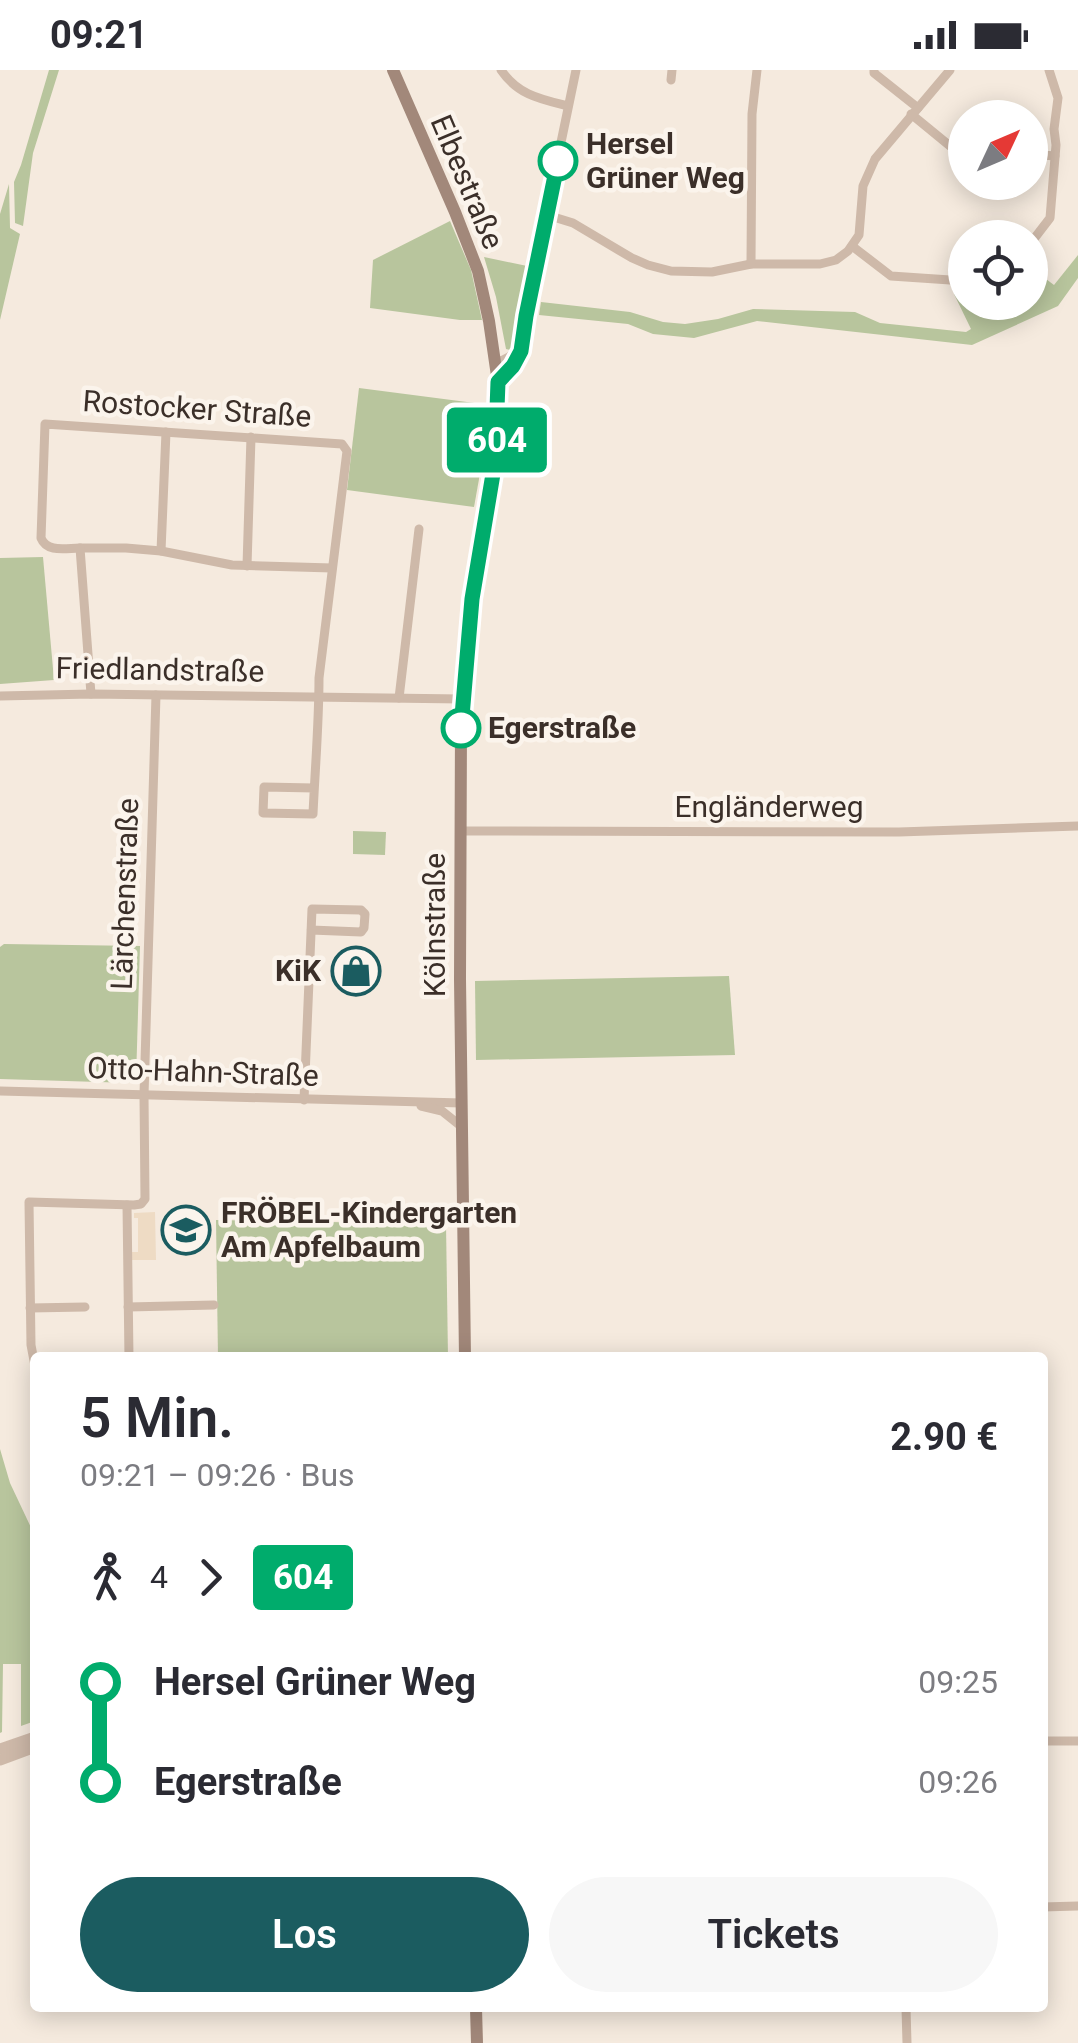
<!DOCTYPE html>
<html lang="de">
<head>
<meta charset="utf-8">
<style>
  :root { --surface:#fff; --page:#f7f7f7; --text:#2b2b33; --muted:#7c7c81; --accent:#1b5c60 }
  body { margin:0; font-family:Roboto,sans-serif; background:var(--page); color:var(--text); height:100vh; display:flex; flex-direction:column; font-size:38px; white-space:nowrap }
  * { box-sizing:border-box; margin:0 }
  p { font-size:32px; color:var(--muted) }
  .icon { flex:none; width:55px; height:55px; fill:none; stroke:currentColor; stroke-width:2; stroke-linecap:round; stroke-linejoin:round }
  .map { position:relative; flex:1; overflow:hidden }
  .drawer { position:absolute; left:30px; top:1282px; width:1018px; height:660px; display:flex; flex-direction:column; background:var(--surface); border-radius:10px; box-shadow:0 5px 25px #0003 }
  .drawer>* { flex:none }
  .badge { padding:0 20px; border-radius:8px; font-size:35px; line-height:65px }
  .needle { width:65px; rotate:46deg }
  .fabs { position:absolute; left:948px; top:30px; display:grid; gap:20px }
  .fabs a { display:grid; place-items:center; width:100px; height:100px; border-radius:50%; background:var(--surface); box-shadow:0 5px 25px #0003; font-size:50px }
  .map>.badge { position:absolute; translate:-50% -50%; box-shadow:0 0 0 5px #fff }
  .legs { display:flex; align-items:center; gap:15px; height:110px; padding:0 50px; font-size:32px }
  .legs p { margin-inline-start:auto }
  .summary { display:flex; align-items:center; justify-content:space-between; height:170px; padding:0 50px }
  h1 { font-size:55px; font-weight:600; line-height:75px }
  .cta { display:flex; gap:20px; margin-top:auto; padding:20px 50px }
  .cta a { flex:1; height:115px; border-radius:60px; background:var(--accent); color:#fff; font-size:40px; font-weight:600; line-height:115px; text-align:center }
  .cta a+a { background:var(--page); color:var(--text) }
  ul { padding:0 50px; list-style:none }
  li { display:flex; align-items:center; gap:35px; height:100px; font-size:38px }
  li i { display:grid; place-items:center; width:15px; height:100%; margin:0 12px; background:currentColor }
  li i::after { content:''; width:25px; height:25px; margin:-12px; border:8px solid; border-radius:50%; background:var(--surface) }
  li p { margin-inline-start:auto }
  li:first-child i { background:linear-gradient(#0000 50%,currentColor 0) }
  li:last-child i { background:linear-gradient(currentColor 50%,#0000 0) }
  .status { display:flex; justify-content:space-between; align-items:center; height:70px; padding:0 50px; background:var(--surface); direction:ltr }
  .status svg { height:28px; fill:currentColor }
  .map>svg:first-child { display:block }
  .green { fill:#b8c59d }
  .plaza { fill:#eedbc4 }
  .lines { fill:none; stroke-linecap:round; stroke-linejoin:round }
  .minor { stroke:#ceb9a9; stroke-width:9 }
  .tertiary { stroke:#ceb9a9; stroke-width:11 }
  .secondary { stroke:#a2887a; stroke-width:12 }
  .line-1-casing { stroke:#fff; stroke-width:22 }
  .line-1 { stroke:#00ac6c; stroke-width:15 }
  .stop-1-dot { fill:#fff; stroke:#00ac6c; stroke-width:5 }
  .labels { text-anchor:middle; stroke-width:9; stroke-linejoin:round; paint-order:stroke }
  .stop-label { font-size:30px; font-weight:bold; fill:#3b2f29; stroke:#fbf4ec; text-anchor:start }
  .street-label { font-size:30px; fill:#3b2f29; stroke:#fbf4ec }
  .poi-label { font-size:30px; font-weight:bold; fill:#3b2f29; stroke:#fbf4ec; text-anchor:end }
</style>
</head>
<body>
<div class="status"><b>09:21</b><svg viewBox="0 0 49 12"><path d="M0 12V9h3v3zM5 12V6h3v6zM10 12V3h3v9zM15 12V0h3v12zM26 1h20v11H26zM47 4h2v5h-2z"/></svg></div>
<div class="map">
<svg width="1078" height="1973" viewBox="0 0 1078 1973">
  <rect width="100%" height="100%" fill="#f5eade"/>
  <g class="green">
    <polygon points="49,0 59,0 33,83 23,156 15,153 14,112 21,95"/>
    <polygon points="9,114 10,158 20,164 0,250 0,144"/>
    <polygon points="450,151 471,200 482,250 460,250 370,238 373,190"/>
    <polygon points="1078,185 1078,208 1058,236 972,275 757,251 694,268 653,264 628,254 539,245 541,232 630,242 663,252 685,254 718,249 753,239 855,242 880,253 966,262 971,259 954,224 955,220 965,216 965,232 1030,232 1030,197 1054,215"/>
    <polygon points="484,187 532,197 527,219 524,219 523,226 526,227 518,266 510,280 506,279 496,227"/>
    <polygon points="359,318 490,335 488,359 474,437 347,420"/>
    <polygon points="43,487 54,610 0,614 0,488"/>
    <polygon points="353,761 386,762 385,785 353,784"/>
    <polygon points="4,874 140,876 136,1010 132,1013 0,1009 0,877"/>
    <polygon points="729,906 735,985 476,990 475,911"/>
    <polygon points="216,1150 446,1154 448,1287 218,1287"/>
    <polygon points="0,1379 10,1413 35,1466 35,1651 21,1656 21,1594 3,1594 2,1662 0,1663"/>
  </g>
  <polygon class="plaza" points="155,1142 156,1190 132,1190 131,1182 138,1182 138,1148 134,1148 134,1143"/>
  <g class="lines">
    <g class="minor">
      <path d="M501,0C518,25 540,29 568,36"/>
      <polyline points="874,0 874,3 918,38"/>
      <polyline points="671,10 672,0"/>
      <polyline points="911,44 961,85 965,86"/>
      <polyline points="1030,84 1055,86"/>
      <polyline points="547,145 573,153 632,188 648,195 671,201 712,202 751,194 820,194 836,190 848,181 859,165 863,116 875,89 950,0"/>
      <polyline points="1030,174 1050,148 1056,75 1054,59 1058,28 1049,0"/>
      <polyline points="852,176 891,206 965,211"/>
      <polyline points="751,194 752,44 757,0"/>
      <path d="M496,292C506,290 513,286 518,276"/>
      <path d="M498,313C524,284 519,282 525,246L576,0"/>
      <polyline points="80,478 126,478 161,481 232,495 332,498"/>
      <polyline points="161,481 166,362"/>
      <polyline points="247,496 251,367"/>
      <path d="M91,624L80,478C66,478 47,483 41,468L45,354L342,374L347,381L319,608C319,654 315,699 313,744L263,743L264,717L314,718"/>
      <polyline points="0,626 91,624 462,629"/>
      <polyline points="399,628 419,459"/>
      <polyline points="460,761 899,762 1078,756"/>
      <polyline points="0,1021 462,1033"/>
      <polyline points="304,1030 312,839 361,840 365,844 364,858 361,862 311,860"/>
      <polyline points="421,1036 442,1041 462,1057"/>
      <polyline points="127,1135 129,1288"/>
      <polyline points="128,1237 214,1235"/>
      <polyline points="30,1238 85,1237"/>
      <polyline points="35,1296 31,1275 29,1132 134,1135 141,1134 145,1129 144,1025 156,625"/>
      <polyline points="1042,1671 1078,1671"/>
      <polyline points="1042,1837 1078,1836"/>
      <polyline points="906,1938 907,1973"/>
    </g>
    <g class="tertiary">
      <polyline points="0,1679 35,1667"/>
      <polyline points="0,1690 35,1677"/>
    </g>
    <g class="secondary">
      <polyline points="393,0 455,142 478,201 489,251 498,313 495,392 472,529 461,657 460,909 465,1288"/>
      <polyline points="476,1938 477,1973"/>
    </g>
  </g>
  <g class="lines">
    <g class="line-1-casing">
      <polyline id="line-1" points="461,658 472,529 495,392 498,312 513,296 521,281 526,246 558,91"/>
    </g>
    <use href="#line-1" class="line-1"/>
  </g>
  <defs>
    <g id="shop-ring" transform="scale(2.5)"><circle r="9.5" fill="#fbf4ec" stroke="#1b5c60" stroke-width="1.5"/><path d="M-5-2.5h2.3a2.7 3.5 0 0 1 5.4 0H5L5.5 6h-11ZM-1.5-2.5h3a1.5 2.3 0 0 0-3 0Z" fill="#1b5c60"/></g>
    <g id="school-ring" transform="scale(2.5)"><circle r="9.5" fill="#fbf4ec" stroke="#1b5c60" stroke-width="1.5"/><path d="M0-5L7-2L0 1L-7-2ZM-4 1L0 2.5L4 1V4Q0 6-4 4Z" fill="#1b5c60"/></g>
  </defs>
  <g fill-rule="evenodd">
    <use href="#shop-ring" x="356" y="901"/>
    <use href="#school-ring" x="186" y="1160"/>
  </g>
  <g class="stop-1-dot">
    <circle cx="558" cy="91" r="18"/>
    <circle cx="461" cy="658" r="18"/>
  </g>
  <g class="labels">
    <g class="stop-label">
      <text x="586" y="84">Hersel<tspan x="586" dy="34">Grüner Weg</tspan></text>
      <text x="488" y="668">Egerstraße</text>
    </g>
    <g class="street-label">
      <text transform="translate(467 112) rotate(67)" y="10">Elbestraße</text>
      <text transform="translate(197 339) rotate(4)" y="10">Rostocker Straße</text>
      <text transform="translate(160 600) rotate(1)" y="10">Friedlandstraße</text>
      <text x="769" y="747">Engländerweg</text>
      <text transform="translate(125 824) rotate(-88)" y="10">Lärchenstraße</text>
      <text transform="translate(435 855) rotate(-90)" y="10">Kölnstraße</text>
      <text transform="translate(203 1002) rotate(2)" y="10">Otto-Hahn-Straße</text>
    </g>
    <g class="poi-label">
      <text x="321" y="911">KiK</text>
      <text x="221" y="1153" text-anchor="start">FRÖBEL-Kindergarten<tspan x="221" dy="34">Am Apfelbaum</tspan></text>
    </g>
  </g>
</svg>
<div class="fabs">
<a><svg class="needle" viewBox="-14 -14 28 28"><path d="M0-13l5 13h-10z" fill="#e53935"/><path d="M0 13l5-13h-10z" fill="#7c7c81"/></svg></a>
<a><svg class="icon" aria-label="locate" viewBox="0 0 24 24"><circle cx="12" cy="12" r="6"/><path d="M12 2v4M12 18v4M2 12h4M18 12h4"/></svg></a>
</div>
<b class="badge" style="left:497px;top:370px;background:#00ac6c;color:#fff">604</b>
<section class="drawer">
<div class="summary"><div><h1>5 Min.</h1><p>09:21 – 09:26 · Bus</p></div><b>2.90 €</b></div>
<div class="legs"><svg class="icon" aria-label="walk" viewBox="0 0 24 24"><circle cx="13" cy="4" r="2"/><path d="M13 8l-2 6 4 7M11 14l-3 7M7 12l3-4h3l4 4"/></svg>4<svg class="icon" aria-label="forward" viewBox="0 0 24 24"><path d="M9 5l7 7-7 7"/></svg><b class="badge" style="background:#00ac6c;color:#fff">604</b></div>
<ul>
<li><i style="color:#00ac6c"></i><b>Hersel Grüner Weg</b><p>09:25</p></li>
<li><i style="color:#00ac6c"></i><b>Egerstraße</b><p>09:26</p></li>
</ul>
<div class="cta"><a>Los</a><a>Tickets</a></div>
</section>
</div>
</body>
</html>
